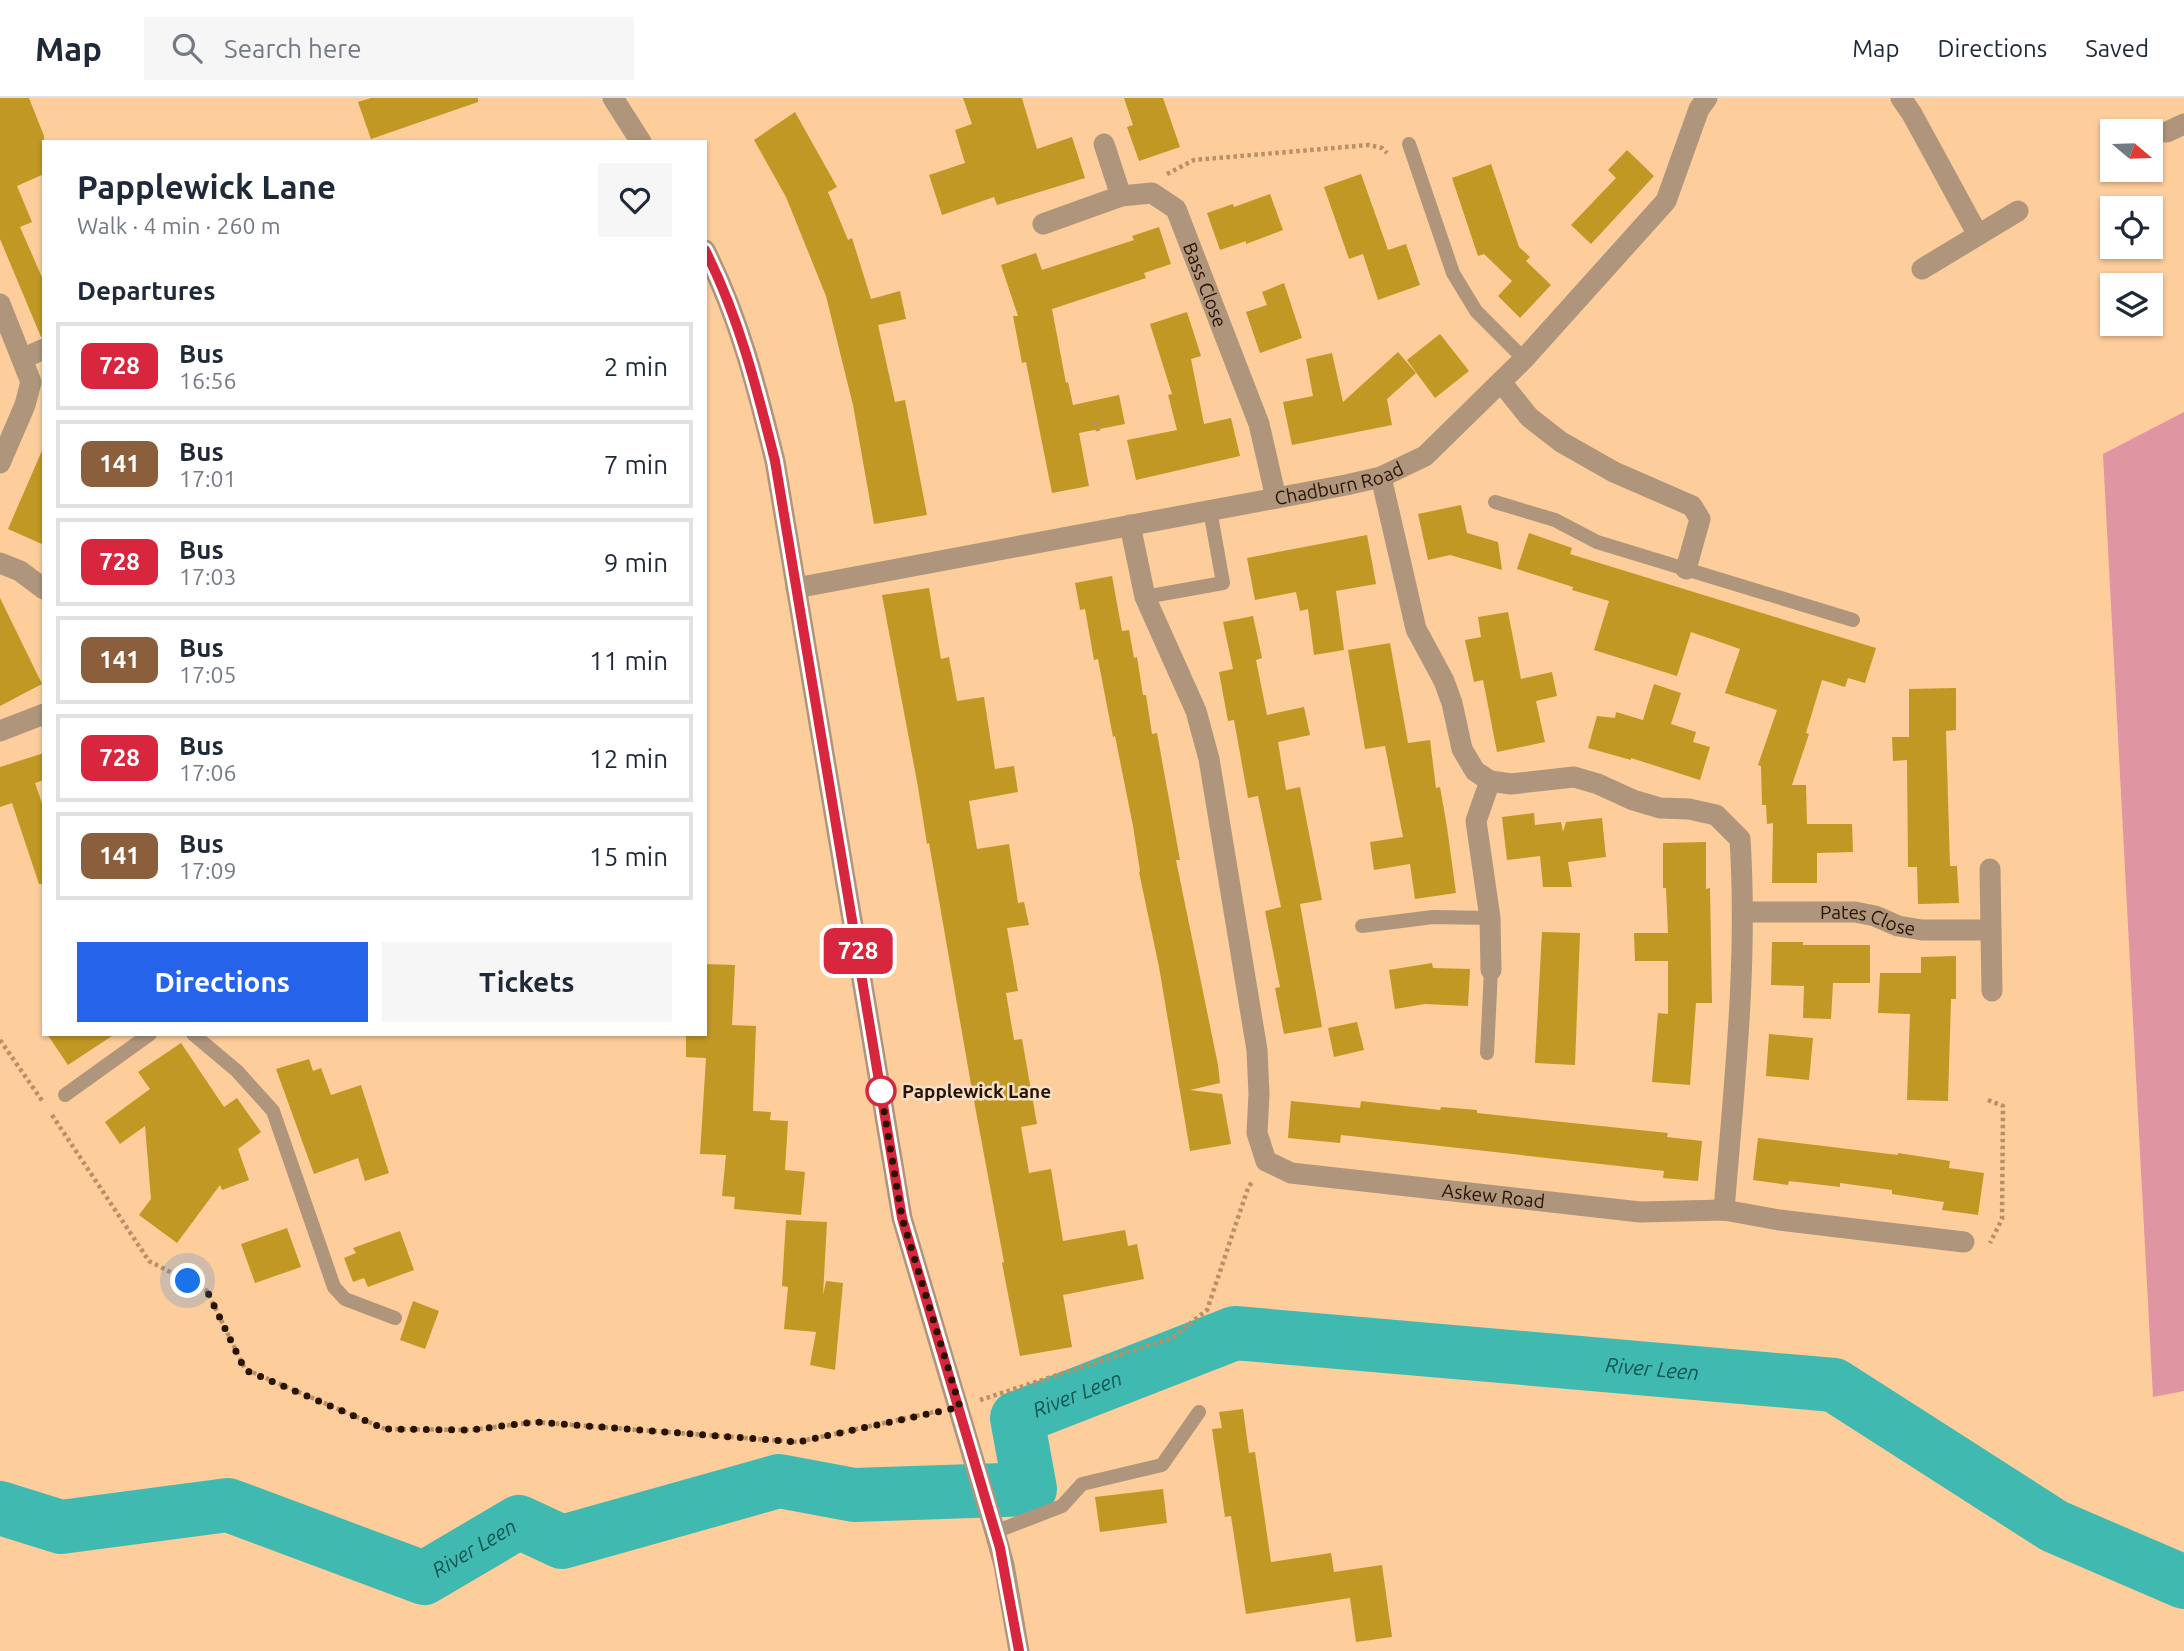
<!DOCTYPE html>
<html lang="en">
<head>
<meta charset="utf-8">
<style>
  :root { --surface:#fff; --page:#f6f6f7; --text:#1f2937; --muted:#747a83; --line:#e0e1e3; --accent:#2563eb }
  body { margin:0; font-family:Ubuntu,sans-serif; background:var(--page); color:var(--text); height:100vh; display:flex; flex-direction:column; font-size:26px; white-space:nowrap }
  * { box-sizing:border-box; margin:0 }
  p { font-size:23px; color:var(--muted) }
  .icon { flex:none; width:38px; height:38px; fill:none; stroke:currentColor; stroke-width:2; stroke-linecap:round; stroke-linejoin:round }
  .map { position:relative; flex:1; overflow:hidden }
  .details { position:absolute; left:42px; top:42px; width:665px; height:896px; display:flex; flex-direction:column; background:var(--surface); border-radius:0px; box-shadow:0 2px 5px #0004 }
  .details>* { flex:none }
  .badge { padding:0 14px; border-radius:10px; font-size:24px; line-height:46px }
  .needle { width:46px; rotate:109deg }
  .fabs { position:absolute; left:2100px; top:21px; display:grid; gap:14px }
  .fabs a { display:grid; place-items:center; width:63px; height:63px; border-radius:0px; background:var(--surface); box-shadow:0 2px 5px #0004; font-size:35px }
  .you { position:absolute; width:35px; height:35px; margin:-18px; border:5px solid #fff; border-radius:50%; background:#1a73e8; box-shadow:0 0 0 10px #1a73e833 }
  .map>.badge { position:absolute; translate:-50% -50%; box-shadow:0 0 0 4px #fff }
  h2 { padding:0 35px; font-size:26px; line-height:63px }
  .round { display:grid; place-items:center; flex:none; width:74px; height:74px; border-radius:0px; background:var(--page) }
  .head { display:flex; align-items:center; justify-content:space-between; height:119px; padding:0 35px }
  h1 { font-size:33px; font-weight:600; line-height:52px }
  .button { display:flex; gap:14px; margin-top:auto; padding:14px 35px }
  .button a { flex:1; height:80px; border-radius:0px; background:var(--accent); color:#fff; font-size:28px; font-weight:600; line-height:80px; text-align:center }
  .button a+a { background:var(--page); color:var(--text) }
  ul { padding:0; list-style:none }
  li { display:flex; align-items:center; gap:21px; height:88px; margin:0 14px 10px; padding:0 21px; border:4px solid var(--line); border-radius:0px }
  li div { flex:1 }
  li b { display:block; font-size:26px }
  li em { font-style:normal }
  li .badge { min-width:77px; font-weight:700; text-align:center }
  header { display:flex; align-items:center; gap:42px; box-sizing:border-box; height:98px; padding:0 35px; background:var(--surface); border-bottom:2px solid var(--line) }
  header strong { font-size:33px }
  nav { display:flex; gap:38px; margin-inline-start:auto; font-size:24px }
  .search { width:490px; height:63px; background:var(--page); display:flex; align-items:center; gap:18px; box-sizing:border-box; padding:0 24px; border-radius:0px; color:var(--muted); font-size:26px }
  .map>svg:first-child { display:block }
  .green { fill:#df95a2 }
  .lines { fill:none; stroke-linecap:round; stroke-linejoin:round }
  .river { stroke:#40b9b0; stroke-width:54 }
  .building { fill:#c19823 }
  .path { stroke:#b89068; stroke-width:4.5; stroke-dasharray:3.5 3.5; stroke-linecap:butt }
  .service { stroke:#ae957b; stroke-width:14 }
  .minor { stroke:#ae957b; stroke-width:21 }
  .tertiary { stroke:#ae957b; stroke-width:21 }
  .line-casing { stroke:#fff; stroke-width:16 }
  .line { stroke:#d7263d; stroke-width:10 }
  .walk { stroke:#281200; stroke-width:7; stroke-dasharray:0 12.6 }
  .stop-dot { fill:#fff; stroke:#d7263d; stroke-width:3.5 }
  .labels { text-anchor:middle; stroke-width:5; stroke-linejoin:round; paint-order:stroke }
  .street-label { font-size:19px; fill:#281200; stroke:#f8dfc7 }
  .stop-label { font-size:19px; font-weight:bold; fill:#281200; stroke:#f8dfc7; text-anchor:start }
  .water-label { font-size:21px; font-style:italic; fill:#115651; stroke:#f8dfc7 }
</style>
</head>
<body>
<header>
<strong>Map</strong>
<div class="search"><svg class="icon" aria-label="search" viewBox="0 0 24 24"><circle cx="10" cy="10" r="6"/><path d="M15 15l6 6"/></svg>Search here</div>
<nav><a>Map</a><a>Directions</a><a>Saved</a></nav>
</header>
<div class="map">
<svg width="2184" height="1553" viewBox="0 0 2184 1553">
  <rect width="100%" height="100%" fill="#fdcd9b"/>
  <polygon class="green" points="2184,314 2184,1293 2153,1299 2103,356"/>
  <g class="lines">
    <path class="river" id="s1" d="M0,1410L61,1429L228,1407L424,1480L519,1424L562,1444L779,1383L854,1397L1030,1391L1017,1320L1235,1235L1834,1287L2054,1428L2184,1484"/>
  </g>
  <g class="building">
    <polygon points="0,0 29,0 44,38 44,76 17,88 32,124 20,129 44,184 44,238 41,239 0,141"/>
    <polygon points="371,0 478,0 478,4 371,41 358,4"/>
    <polygon points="963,0 1022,0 1037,51 1072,39 1085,80 997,107 994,99 942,117 929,77 965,65 955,32 972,26"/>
    <polygon points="1124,0 1163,0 1180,49 1139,63 1127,29 1133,27"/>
    <polygon points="795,14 837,89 828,94 848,142 852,140 871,201 900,193 906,221 878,227 895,304 905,302 927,417 874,426 853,307 826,198 786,99 754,42"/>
    <polygon points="1627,52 1654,78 1591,146 1571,127 1616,80 1608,72"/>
    <polygon points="1491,66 1519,149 1530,159 1526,163 1551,187 1520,220 1498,198 1512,183 1484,156 1478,158 1452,80"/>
    <polygon points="1361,76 1388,152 1406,146 1420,187 1378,202 1363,156 1349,161 1324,89"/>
    <polygon points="1270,96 1283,132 1246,146 1246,143 1220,152 1207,115 1233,106 1234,109"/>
    <polygon points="1159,129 1171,166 1144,175 1146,180 1052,211 1066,285 1068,284 1073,307 1119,297 1125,326 1079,335 1089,388 1052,395 1026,264 1022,265 1013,218 1018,218 1001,167 1036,155 1042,172 1134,142 1132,138"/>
    <polygon points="1284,185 1302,240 1260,255 1246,214 1267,207 1262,194"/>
    <polygon points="1187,214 1201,258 1191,261 1204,326 1231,320 1240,358 1136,382 1127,342 1177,332 1168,297 1172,296 1150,226"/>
    <polygon points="1440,236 1469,273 1435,300 1407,262"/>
    <polygon points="1398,254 1416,275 1387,301 1392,327 1292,347 1283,304 1313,298 1306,261 1332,255 1343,304"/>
    <polygon points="44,348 44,447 8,431"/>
    <polygon points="1461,407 1467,435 1498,444 1502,472 1450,457 1428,462 1418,416"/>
    <polygon points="1529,435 1572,450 1570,456 1876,550 1865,585 1848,580 1845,589 1822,582 1806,635 1809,636 1792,687 1806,687 1807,726 1852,726 1853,754 1817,755 1817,785 1772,785 1773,725 1767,726 1766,707 1762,707 1761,668 1758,667 1777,612 1725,595 1740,551 1691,534 1677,578 1594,552 1609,503 1572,492 1573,489 1517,471"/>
    <polygon points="1367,437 1376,486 1336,493 1344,552 1314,557 1308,511 1300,513 1296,494 1255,502 1247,460"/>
    <polygon points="1112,478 1122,533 1129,532 1134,560 1137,559 1143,597 1146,597 1152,636 1157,635 1180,762 1176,762 1218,967 1220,985 1190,992 1222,996 1231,1046 1190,1053 1159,869 1139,774 1140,773 1133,728 1115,638 1113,639 1098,561 1094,562 1085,511 1080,512 1075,485"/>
    <polygon points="929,490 941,561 949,559 957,603 984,599 995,671 1014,668 1018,694 969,703 977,751 1009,746 1018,805 1024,804 1029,827 1007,830 1018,893 1006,895 1014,942 1022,941 1037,1026 1021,1029 1029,1075 1051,1071 1063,1143 1125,1132 1128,1148 1137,1146 1144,1181 1063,1197 1072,1249 1020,1258 1002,1165 1004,1164 972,992 929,745 927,746 918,689 882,497"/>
    <polygon points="0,500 42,586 0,608"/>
    <polygon points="1508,514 1521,581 1552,574 1557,598 1536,603 1545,644 1497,654 1483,582 1474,584 1465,542 1481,539 1478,519"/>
    <polygon points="1253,518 1262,560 1256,562 1267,617 1304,609 1310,637 1278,644 1286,692 1300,689 1322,802 1300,806 1322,929 1284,936 1275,890 1280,889 1265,813 1281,809 1258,698 1248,700 1234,622 1228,623 1219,574 1233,571 1223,524"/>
    <polygon points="1390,545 1408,645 1430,642 1436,690 1440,689 1447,729 1456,795 1415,801 1410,766 1374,772 1370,744 1403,739 1385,648 1365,651 1348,552"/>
    <polygon points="1654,586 1681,595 1671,626 1696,634 1693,644 1710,649 1700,682 1631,660 1631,662 1588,650 1597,618 1615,620 1616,614 1643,622"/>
    <polygon points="1956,590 1956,632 1946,633 1950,768 1957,768 1959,805 1918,806 1917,769 1908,769 1907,662 1893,663 1892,639 1909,639 1909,591"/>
    <polygon points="44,655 44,682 35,685 44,711 44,786 39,786 12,705 0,709 0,669"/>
    <polygon points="1534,715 1535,727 1561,724 1563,734 1566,724 1602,720 1606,759 1568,764 1572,789 1543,789 1540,758 1507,762 1502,719"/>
    <polygon points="1706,744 1706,791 1710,790 1712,905 1696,905 1690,987 1652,984 1658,915 1668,916 1668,863 1635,863 1634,835 1668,835 1666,790 1663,790 1663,745"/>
    <polygon points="1542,834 1580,835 1575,967 1535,965"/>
    <polygon points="1772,844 1803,844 1803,847 1870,847 1870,885 1833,885 1831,921 1803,920 1804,888 1771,887"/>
    <polygon points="1956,858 1956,901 1951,901 1948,1003 1907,1002 1910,916 1878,915 1880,875 1921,875 1921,859"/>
    <polygon points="1432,865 1433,870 1470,871 1468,908 1425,906 1395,911 1389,872"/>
    <polygon points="705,866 735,867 732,927 756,928 753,1013 771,1014 770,1022 788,1023 785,1072 805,1074 801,1117 734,1111 735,1099 722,1098 726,1057 700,1056 706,960 686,959 686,936 705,936"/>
    <polygon points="1357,924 1364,952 1334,959 1328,930"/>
    <polygon points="47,936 115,936 68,967"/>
    <polygon points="1769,936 1813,940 1809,982 1766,978"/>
    <polygon points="181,945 224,1009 237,1000 261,1034 238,1051 249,1082 222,1092 220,1087 177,1145 139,1117 151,1101 145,1028 120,1046 105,1024 150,991 138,974"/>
    <polygon points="309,961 313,973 321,970 331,997 361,987 389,1075 365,1083 358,1060 314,1076 276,971"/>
    <polygon points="1291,1003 1360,1010 1361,1003 1440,1012 1441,1009 1477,1012 1477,1015 1668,1035 1667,1039 1702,1043 1698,1083 1663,1080 1664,1073 1341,1037 1340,1045 1288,1040"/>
    <polygon points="1758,1040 1898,1057 1898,1055 1950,1063 1949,1070 1984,1075 1978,1117 1942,1112 1944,1104 1892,1096 1892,1092 1840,1085 1840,1089 1789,1083 1788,1087 1753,1082"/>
    <polygon points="786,1122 827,1124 823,1197 826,1183 843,1185 835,1272 810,1267 816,1234 784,1231 788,1189 782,1188"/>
    <polygon points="287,1130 301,1169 255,1185 241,1146"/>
    <polygon points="400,1133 414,1172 368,1189 364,1180 353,1184 344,1160 356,1155 353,1150"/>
    <polygon points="413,1203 439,1213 425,1251 400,1242"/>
    <polygon points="1243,1311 1249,1355 1255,1354 1271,1464 1331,1455 1334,1474 1382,1467 1392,1539 1356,1544 1350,1500 1246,1516 1231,1418 1225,1419 1212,1331 1222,1330 1219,1314"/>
    <polygon points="1163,1391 1167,1425 1100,1434 1095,1399"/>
  </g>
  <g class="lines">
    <g class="path">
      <polyline points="1167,76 1194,62 1369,47 1382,50 1387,55"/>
      <polyline points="1096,324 1098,333"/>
      <polyline points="0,942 43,1004"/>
      <polyline points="1988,1002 2003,1008 2002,1121 1990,1145"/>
      <polyline points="52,1017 149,1163 207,1193 245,1271 385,1331 470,1332 535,1324 798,1344 934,1314"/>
      <polyline points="980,1302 1172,1240 1207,1212 1248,1090 1252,1084"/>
    </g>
    <g class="service">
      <polyline points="1409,46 1453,175 1476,213 1524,261"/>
      <polyline points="1495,404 1555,422 1597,444 1853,522"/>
      <polyline points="1145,499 1223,485 1210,412"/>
      <polyline points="1362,828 1433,819 1490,820"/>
      <polyline points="193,936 237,973 273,1013 334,1189 345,1201 395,1220"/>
      <polyline points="1487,955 1491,872"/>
      <polyline points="65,997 150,936"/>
      <polyline points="995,1434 1062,1408 1082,1386 1162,1367 1199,1314"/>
    </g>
    <g class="minor">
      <polyline points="1901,0 1912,16 1978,137"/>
      <polyline points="2167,34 2184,26"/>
      <polyline points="1104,46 1121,98"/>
      <path id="s2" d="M1043,126L1121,98L1152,95L1176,111L1259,326L1276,400"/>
      <polyline points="1922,171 2018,113"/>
      <polyline points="0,206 31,284 25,307 0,365"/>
      <polyline points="24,260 44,251"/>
      <polyline points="1501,284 1529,319 1561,344 1614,374 1692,408 1700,421 1686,471"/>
      <path d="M1381,379L1416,531L1444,583L1452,605L1462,651L1475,673L1490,683L1511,686L1574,679L1598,686L1633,702L1660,710L1689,711L1716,717L1740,741C1748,865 1734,989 1724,1112"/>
      <path id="s3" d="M1130,427L1145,499L1196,613L1209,661L1257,952L1259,996L1257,1035L1266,1063L1291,1075L1640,1114L1724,1112L1779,1122L1964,1144"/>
      <polyline points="0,465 20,473 44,491"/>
      <path id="s4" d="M796,490L1346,387L1381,379L1425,358L1524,261L1666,103L1699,11L1707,0"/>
      <polyline points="0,633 44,616"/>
      <polyline points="1490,683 1476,723 1490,820 1491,872"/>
      <polyline points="1990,771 1992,893"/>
      <path id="s5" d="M1743,814H1855L1875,818L1898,828L1922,832H1991"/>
    </g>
    <g class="tertiary">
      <polyline points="613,0 641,44"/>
      <path d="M705,152C739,219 757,290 775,363L902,1120L995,1434L1004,1467L1019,1553"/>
    </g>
  </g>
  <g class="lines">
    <g class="line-casing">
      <path id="line" d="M705,152C739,219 757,291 775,363L902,1120L1000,1450L1019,1553"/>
    </g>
    <use href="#line" class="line"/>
    <polyline class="walk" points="188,1183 207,1193 245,1272 385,1331 470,1332 535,1324 798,1344 960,1309 902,1120 879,983 881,993"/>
  </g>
  <circle class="stop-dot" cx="881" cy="993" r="14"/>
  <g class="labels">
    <g class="street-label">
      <text dy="7" stroke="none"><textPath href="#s2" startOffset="224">Bass Close</textPath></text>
      <text dy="7" stroke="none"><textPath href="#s4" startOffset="553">Chadburn Road</textPath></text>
      <text dy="7" stroke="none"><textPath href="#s5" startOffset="126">Pates Close</textPath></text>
      <text dy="7" stroke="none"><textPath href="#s3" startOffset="887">Askew Road</textPath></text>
    </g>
    <g class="stop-label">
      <text x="902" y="1000">Papplewick Lane</text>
    </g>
    <g class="water-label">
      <text dy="7" stroke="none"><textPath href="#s1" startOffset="1802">River Leen</textPath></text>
      <text dy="7" stroke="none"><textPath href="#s1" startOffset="1214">River Leen</textPath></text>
      <text dy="7" stroke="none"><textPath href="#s1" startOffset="500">River Leen</textPath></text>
    </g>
  </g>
</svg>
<div class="fabs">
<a><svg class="needle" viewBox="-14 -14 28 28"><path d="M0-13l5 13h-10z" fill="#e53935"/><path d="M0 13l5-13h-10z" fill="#747a83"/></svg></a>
<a><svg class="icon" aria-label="locate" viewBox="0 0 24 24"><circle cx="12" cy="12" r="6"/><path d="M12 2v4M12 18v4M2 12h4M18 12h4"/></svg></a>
<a><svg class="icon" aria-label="layers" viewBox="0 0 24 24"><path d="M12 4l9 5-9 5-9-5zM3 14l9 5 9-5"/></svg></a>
</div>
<div class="you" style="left:188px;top:1183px"></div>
<b class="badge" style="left:858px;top:853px;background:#d7263d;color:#fff">728</b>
<section class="details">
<div class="head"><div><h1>Papplewick Lane</h1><p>Walk · 4 min · 260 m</p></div><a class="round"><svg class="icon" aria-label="heart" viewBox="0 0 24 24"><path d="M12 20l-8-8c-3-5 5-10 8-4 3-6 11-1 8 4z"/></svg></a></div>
<h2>Departures</h2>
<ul>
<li><span class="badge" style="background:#d7263d;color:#fff">728</span><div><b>Bus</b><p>16:56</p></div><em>2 min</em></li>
<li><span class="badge" style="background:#8b5e3c;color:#fff">141</span><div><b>Bus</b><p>17:01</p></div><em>7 min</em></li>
<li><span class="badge" style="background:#d7263d;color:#fff">728</span><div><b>Bus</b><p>17:03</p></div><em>9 min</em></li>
<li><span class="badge" style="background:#8b5e3c;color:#fff">141</span><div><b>Bus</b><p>17:05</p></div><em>11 min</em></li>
<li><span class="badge" style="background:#d7263d;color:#fff">728</span><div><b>Bus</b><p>17:06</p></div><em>12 min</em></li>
<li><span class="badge" style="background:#8b5e3c;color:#fff">141</span><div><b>Bus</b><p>17:09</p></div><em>15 min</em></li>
</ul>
<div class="button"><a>Directions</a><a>Tickets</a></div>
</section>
</div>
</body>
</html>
